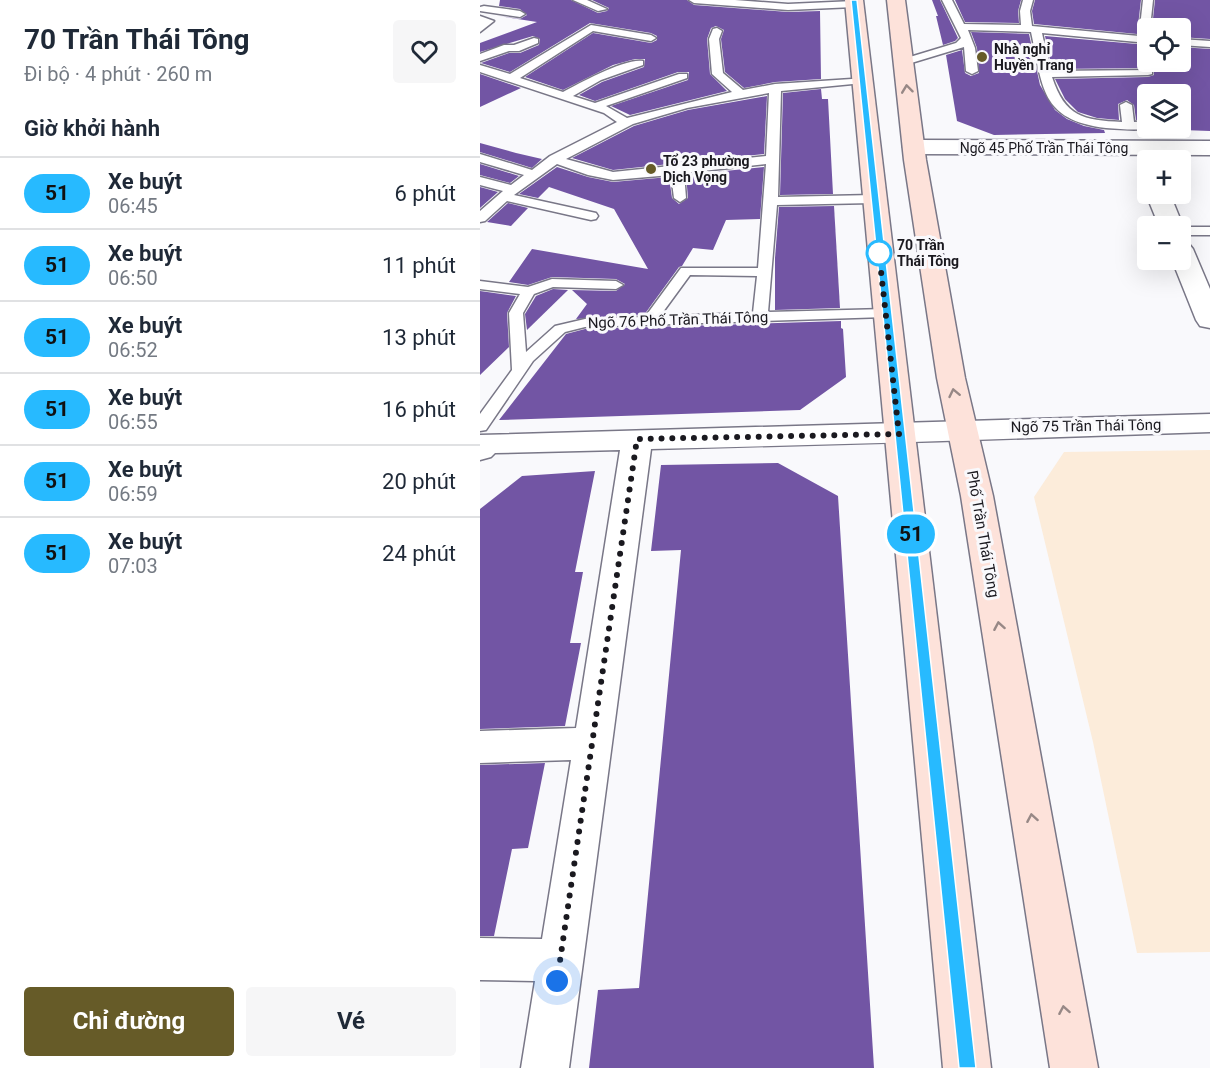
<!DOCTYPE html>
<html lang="vi">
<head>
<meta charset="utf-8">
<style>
  :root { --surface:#fff; --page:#f6f6f7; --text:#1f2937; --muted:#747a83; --line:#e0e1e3; --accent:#665b28 }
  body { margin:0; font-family:Roboto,sans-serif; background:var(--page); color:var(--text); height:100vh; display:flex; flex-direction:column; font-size:22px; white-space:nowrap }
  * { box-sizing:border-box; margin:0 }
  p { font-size:20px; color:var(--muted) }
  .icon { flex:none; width:33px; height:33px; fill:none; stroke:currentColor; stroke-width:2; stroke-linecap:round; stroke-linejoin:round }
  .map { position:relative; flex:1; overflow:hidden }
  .drawer { display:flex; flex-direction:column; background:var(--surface); width:480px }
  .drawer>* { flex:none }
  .badge { padding:0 12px; border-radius:20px; font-size:21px; line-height:39px }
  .controls { position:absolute; left:657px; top:18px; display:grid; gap:12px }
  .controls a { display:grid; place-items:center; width:54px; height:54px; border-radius:6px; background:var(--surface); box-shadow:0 6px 24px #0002; font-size:30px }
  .you { position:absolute; width:30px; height:30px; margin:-15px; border:4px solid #fff; border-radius:50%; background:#1a73e8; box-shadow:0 0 0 9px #1a73e833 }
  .map>.badge { position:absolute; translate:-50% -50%; box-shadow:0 0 0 3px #fff }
  h2 { padding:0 24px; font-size:22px; line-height:54px }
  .round { display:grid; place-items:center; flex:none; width:63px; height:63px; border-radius:6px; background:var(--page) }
  .summary { display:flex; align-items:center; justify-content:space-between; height:102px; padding:0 24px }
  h1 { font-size:28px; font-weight:700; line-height:45px }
  .cta { display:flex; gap:12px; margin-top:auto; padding:12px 24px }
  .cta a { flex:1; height:69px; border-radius:6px; background:var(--accent); color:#fff; font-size:24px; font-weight:700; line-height:69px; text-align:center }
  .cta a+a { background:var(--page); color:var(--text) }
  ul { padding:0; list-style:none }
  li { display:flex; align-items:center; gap:18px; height:72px; padding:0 24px; border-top:2px solid var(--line) }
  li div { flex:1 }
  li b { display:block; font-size:22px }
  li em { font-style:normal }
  li .badge { min-width:66px; font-weight:700; text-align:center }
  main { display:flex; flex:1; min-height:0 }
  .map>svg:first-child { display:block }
  .commercial { fill:#fcecda }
  .building { fill:#7255a4 }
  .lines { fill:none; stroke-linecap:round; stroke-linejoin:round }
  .service-casing { stroke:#797787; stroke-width:3 }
  .minor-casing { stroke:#797787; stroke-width:3 }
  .secondary-casing { stroke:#797787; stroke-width:3 }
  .service { fill:#fff; fill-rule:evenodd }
  .minor { fill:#fff; fill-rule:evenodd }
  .secondary { fill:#fde2da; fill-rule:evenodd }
  .oneway { stroke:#978886 }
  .line { fill:#27baff; stroke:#fff; stroke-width:1.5 }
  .walk { stroke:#1a191f; stroke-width:6; stroke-dasharray:0 10.8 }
  .poi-dot { fill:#665b28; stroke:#f9f9fc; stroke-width:2 }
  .stop-dot { fill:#fff; stroke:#27baff; stroke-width:3 }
  .labels { text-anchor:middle; stroke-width:6; stroke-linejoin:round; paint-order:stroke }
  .far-poi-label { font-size:14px; font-weight:bold; fill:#1a191f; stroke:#f9f9fc; text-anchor:start }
  .far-street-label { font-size:14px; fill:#1a191f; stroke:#f9f9fc }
  .far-stop-label { font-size:14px; font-weight:bold; fill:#1a191f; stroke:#f9f9fc; text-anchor:start }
  .street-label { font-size:15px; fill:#1a191f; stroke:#f9f9fc }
</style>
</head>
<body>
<main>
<section class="drawer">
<div class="summary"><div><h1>70 Trần Thái Tông</h1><p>Đi bộ · 4 phút · 260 m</p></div><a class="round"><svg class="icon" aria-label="heart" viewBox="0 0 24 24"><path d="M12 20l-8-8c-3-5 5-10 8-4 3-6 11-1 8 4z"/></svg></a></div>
<h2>Giờ khởi hành</h2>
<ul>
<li><span class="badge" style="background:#27baff;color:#111">51</span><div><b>Xe buýt</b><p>06:45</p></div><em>6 phút</em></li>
<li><span class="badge" style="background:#27baff;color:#111">51</span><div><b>Xe buýt</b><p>06:50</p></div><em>11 phút</em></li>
<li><span class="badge" style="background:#27baff;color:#111">51</span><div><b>Xe buýt</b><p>06:52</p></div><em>13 phút</em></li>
<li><span class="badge" style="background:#27baff;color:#111">51</span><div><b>Xe buýt</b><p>06:55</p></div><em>16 phút</em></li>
<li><span class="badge" style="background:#27baff;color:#111">51</span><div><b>Xe buýt</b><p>06:59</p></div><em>20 phút</em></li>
<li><span class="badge" style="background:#27baff;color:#111">51</span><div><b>Xe buýt</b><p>07:03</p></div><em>24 phút</em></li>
</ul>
<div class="cta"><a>Chỉ đường</a><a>Vé</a></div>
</section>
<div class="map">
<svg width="730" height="1068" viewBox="0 0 730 1068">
  <rect width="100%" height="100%" fill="#f9f9fc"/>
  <polygon class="commercial" points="730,450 730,952 657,953 613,742 554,497 584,452"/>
  <g class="building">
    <polygon points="20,0 91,0 118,13 127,11 129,8 112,0 207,0 214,5 308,12 340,11 341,79 295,82 264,88 245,72 241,39 244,30 236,26 231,28 227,39 230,74 247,91 150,115 131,106 208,80 209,72 198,72 115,101 99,95 122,82 164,67 165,59 155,59 133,65 83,90 45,77 113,33 171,43 177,40 177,36 171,33 110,23 30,72 1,63 29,53 40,53 59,45 60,39 53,36 0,52 0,43 57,22 19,16 40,19 47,15 40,9 19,6"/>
    <polygon points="452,0 460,0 478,38 475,41 463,45 456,16 458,16"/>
    <polygon points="475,0 541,0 538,11 539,23 485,22"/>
    <polygon points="555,0 661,0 657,34 554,24 552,11"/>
    <polygon points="675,0 730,0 730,39 700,37 700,28 672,28"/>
    <polygon points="491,32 549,34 560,85 575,110 587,119 604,126 624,130 625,133 514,135 477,121 466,55 482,50 485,73 491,76 499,73 497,48"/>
    <polygon points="565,36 668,45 668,62 700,62 700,47 730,49 730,131 674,129 700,128 700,94 668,94 668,119 656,120 654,105 647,100 638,104 639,120 617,118 598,112 585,99 575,79 668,77 674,75 674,68 572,69"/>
    <polygon points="0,74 41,88 0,107"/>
    <polygon points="341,89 342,99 348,99 353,194 300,195 303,93"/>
    <polygon points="287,96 284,154 133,170 92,158 154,126 208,110"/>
    <polygon points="0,143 36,153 62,159 52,168 0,152"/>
    <polygon points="0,164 39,176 30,183 0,175"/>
    <polygon points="77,167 108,177 133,182 189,177 192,198 199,204 208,198 206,175 284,167 280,219 246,220 233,250 213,248 202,266 199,267 164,315 96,319 107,304 92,290 136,291 145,284 136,279 72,277 48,285 29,282 52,249 168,269 134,209 69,187 58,198 39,194"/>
    <polygon points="0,187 18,192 0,208"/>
    <polygon points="28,203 48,208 31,226 7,222"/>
    <polygon points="354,206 360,308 295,310 295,258 299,207"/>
    <polygon points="73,289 88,290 47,330 45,314 56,296"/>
    <polygon points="0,291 36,296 27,313 29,347 0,375"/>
    <polygon points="361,321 361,328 363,329 366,377 320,410 19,420 86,334 105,329"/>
    <polygon points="298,463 358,496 394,1068 109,1068 118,990 159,988 201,550 171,551 181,465"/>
    <polygon points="115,471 95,572 103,572 90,643 101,643 85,726 0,729 0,509 42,476"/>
    <polygon points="65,763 48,848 32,849 14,936 0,936 0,765"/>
  </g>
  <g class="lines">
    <g class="service-casing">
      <g id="service">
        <polygon points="93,0 107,0 127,9 118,11"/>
        <polygon points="209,0 255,0 308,4 374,1 379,4 374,7 308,10 214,3"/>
        <path d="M462,0H472L484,24L541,25L540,11L543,0H553L550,11L552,26L659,36L663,0H673L670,28H668V43L562,33L570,71L672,70V74L668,75L572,77C585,117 603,120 642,122L640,105L646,102L652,105L654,122L668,121V128H672C657,131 642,129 626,128C560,120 563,87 551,32L488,30L495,48L498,71L492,74L486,71L484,47L428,64H420V60L476,43L481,38Z"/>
        <polygon points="4,6 40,11 45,14 40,17 0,11 0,7"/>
        <polygon points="0,16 14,21 0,32"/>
        <path d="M111,25L171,35L176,38L171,41L113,31L40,78L83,92C100,83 145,58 163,61V65L121,80L93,96L115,103L199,74H207V78L126,106L147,118L252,92L232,74L229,39L233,29L237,28L242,31L239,39L243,73L263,90L295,84L387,78L389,80L383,83L301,91L298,197L393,195L400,199L393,203L297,205L288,312L406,309L413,313L406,317L105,327L85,332L53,361L6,430L0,431V414L32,370L29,313L40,294L0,289V281L48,287L72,279L136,281L143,285L136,289L73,287L54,294L43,313L46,352L75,326L105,319L165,317L201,268H278L286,164L204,173L206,198L200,202L194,198L191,175L133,180L108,175L77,164L34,195L116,213L118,216L116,219L111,220L27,201L5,221L0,222V211L23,191L0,185V177L31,185L44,175L0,162V154L52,170L70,156L137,122L124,113L0,72V65L30,74ZM289,93L286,156L133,172L86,159L153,124L207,108ZM210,275L277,276L273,313L180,316Z"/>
        <polygon points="54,38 58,39 58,43 39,51 29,51 0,61 0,54 24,45 34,45"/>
        <polygon points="700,39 730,41 730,47 700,45"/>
        <rect x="700" y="227" width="30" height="8"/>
      </g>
    </g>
    <g class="minor-casing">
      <g id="minor">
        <polygon points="434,140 730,141 730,155 434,154 426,152 423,147 426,142"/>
        <polygon points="668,192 690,194 703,226 700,230 700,226 679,226 666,194"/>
        <polygon points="700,242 709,244 713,249 730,289 730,328 720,326 716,320 692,260 700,260"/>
        <path d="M730,414V432C544,438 357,445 171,449L89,1068H41L55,981L0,980V938L62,939L91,760L0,763V731L96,728L140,450L15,453L11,457L0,460V435Z"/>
      </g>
    </g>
    <g class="secondary-casing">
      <g id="secondary">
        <polygon points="365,0 383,0 511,1068 463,1068"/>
        <polygon points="407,0 425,0 446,160 485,378 513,496 618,1068 570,1068 481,496 457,378 424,160"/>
      </g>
    </g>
    <use href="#service" class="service"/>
    <use href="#minor" class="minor"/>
    <use href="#secondary" class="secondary"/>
  </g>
  <defs><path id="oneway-chevron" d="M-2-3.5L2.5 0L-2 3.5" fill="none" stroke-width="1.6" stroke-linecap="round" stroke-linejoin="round" transform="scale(1.5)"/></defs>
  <g class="oneway">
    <use href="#oneway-chevron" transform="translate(427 89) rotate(-97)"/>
    <use href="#oneway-chevron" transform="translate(474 393) rotate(-102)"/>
    <use href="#oneway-chevron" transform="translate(519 626) rotate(-100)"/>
    <use href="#oneway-chevron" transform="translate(552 818) rotate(-100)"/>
    <use href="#oneway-chevron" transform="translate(584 1010) rotate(-100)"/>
  </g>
  <polygon class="line" points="371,0 377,0 496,1068 479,1068"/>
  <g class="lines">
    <polyline class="walk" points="77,981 157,439 419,434 398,244 399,253"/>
  </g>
  <g class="poi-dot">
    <circle cx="502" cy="57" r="6"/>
    <circle cx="171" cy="169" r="6"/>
  </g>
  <circle class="stop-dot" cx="399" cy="253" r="12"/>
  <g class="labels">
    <g class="far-poi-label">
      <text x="514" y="54">Nhà nghỉ<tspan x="514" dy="16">Huyền Trang</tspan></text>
      <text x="183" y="166">Tổ 23 phường<tspan x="183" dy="16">Dịch Vọng</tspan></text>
    </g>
    <g class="far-street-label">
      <text x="564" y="153">Ngõ 45 Phố Trần Thái Tông</text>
    </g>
    <g class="far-stop-label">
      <text x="417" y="250">70 Trần<tspan x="417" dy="16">Thái Tông</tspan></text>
    </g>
    <g class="street-label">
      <text transform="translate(198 320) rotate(-2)" y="5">Ngõ 76 Phố Trần Thái Tông</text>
      <text transform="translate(606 426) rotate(-1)" y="5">Ngõ 75 Trần Thái Tông</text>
      <text transform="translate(503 534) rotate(80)" y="5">Phố Trần Thái Tông</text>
    </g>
  </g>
</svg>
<div class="controls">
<a><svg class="icon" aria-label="locate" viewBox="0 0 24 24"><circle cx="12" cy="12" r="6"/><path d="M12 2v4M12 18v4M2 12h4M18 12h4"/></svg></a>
<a><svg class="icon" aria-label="layers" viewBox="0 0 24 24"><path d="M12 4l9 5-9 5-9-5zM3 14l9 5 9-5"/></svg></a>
<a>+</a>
<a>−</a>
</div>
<div class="you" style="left:77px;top:981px"></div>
<b class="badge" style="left:431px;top:534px;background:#27baff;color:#111">51</b>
</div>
</main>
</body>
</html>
